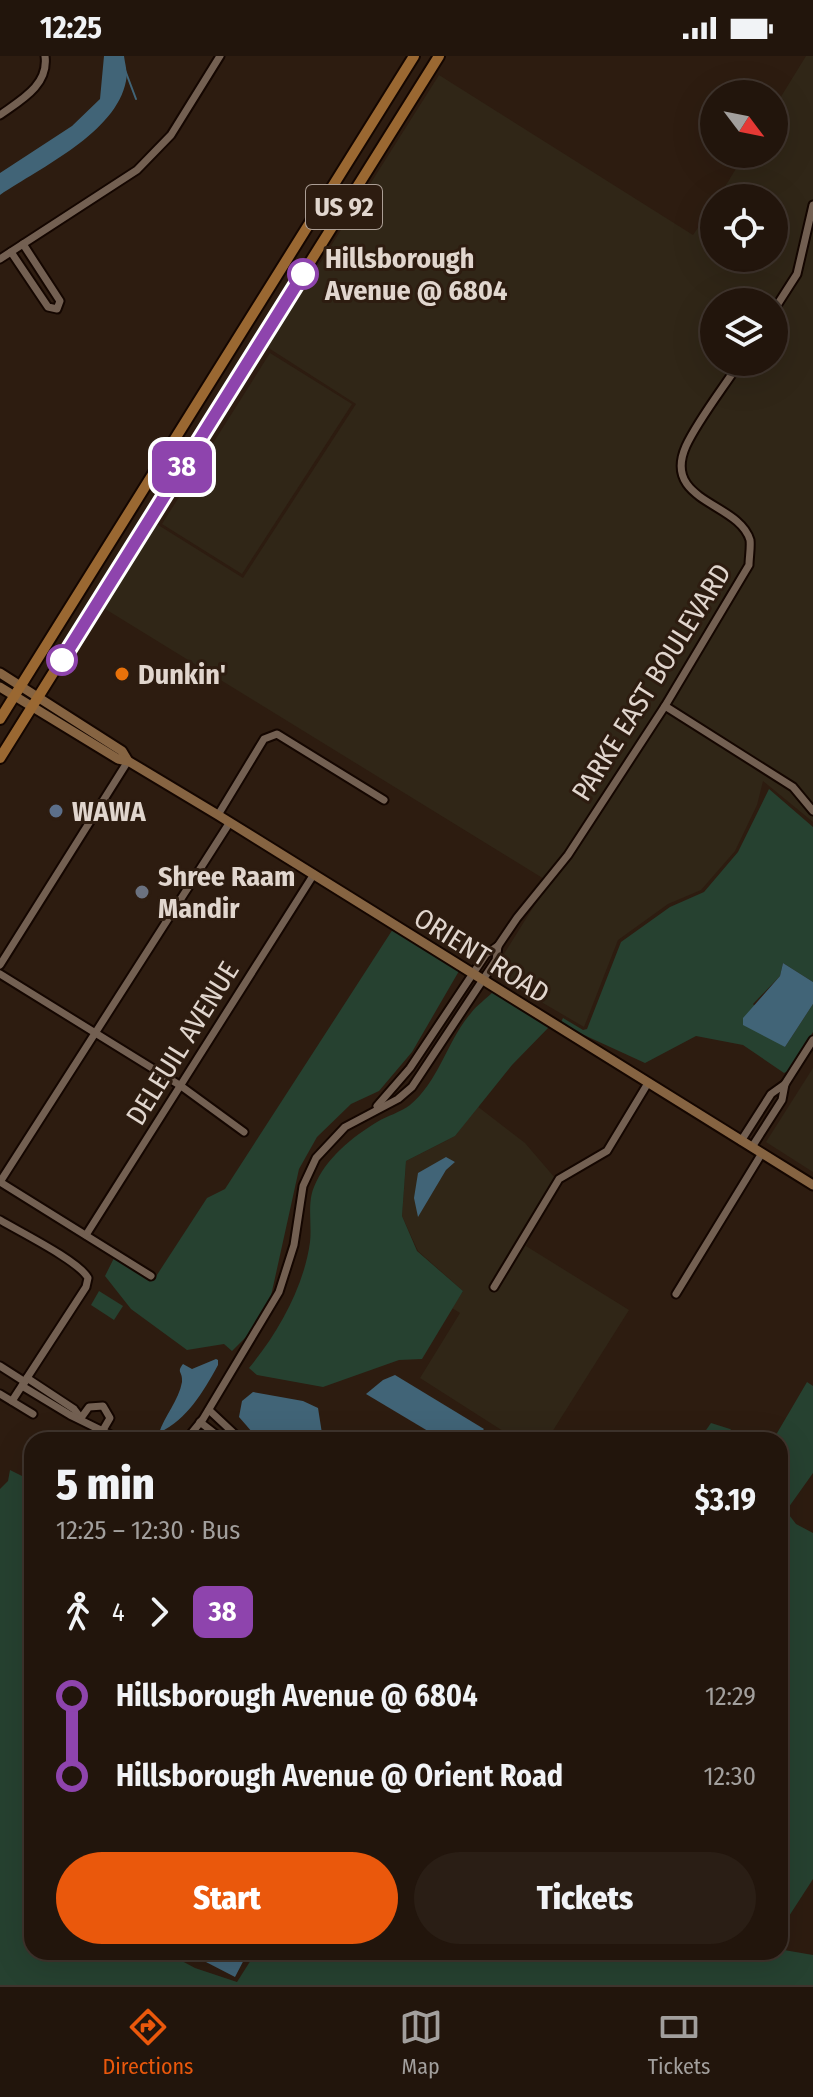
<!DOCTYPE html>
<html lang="en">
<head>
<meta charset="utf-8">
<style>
  :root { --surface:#22150c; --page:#2a1e15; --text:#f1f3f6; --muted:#a29f9d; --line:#3f342d; --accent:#ea580c }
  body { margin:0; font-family:"Fira Sans Condensed",sans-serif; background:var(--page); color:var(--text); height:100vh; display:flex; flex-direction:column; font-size:30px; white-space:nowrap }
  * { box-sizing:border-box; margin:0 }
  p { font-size:26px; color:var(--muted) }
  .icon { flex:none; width:44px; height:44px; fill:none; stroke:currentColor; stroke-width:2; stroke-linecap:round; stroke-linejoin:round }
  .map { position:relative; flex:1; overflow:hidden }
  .drawer { position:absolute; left:24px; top:1376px; width:764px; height:528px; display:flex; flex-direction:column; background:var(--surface); border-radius:24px; box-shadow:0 8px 32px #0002,0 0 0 2px var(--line) }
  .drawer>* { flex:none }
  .badge { padding:0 16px; border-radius:12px; font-size:28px; line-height:52px }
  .needle { width:52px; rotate:122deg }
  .tools { position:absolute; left:700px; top:24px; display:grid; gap:16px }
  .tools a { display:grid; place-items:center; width:88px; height:88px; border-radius:50%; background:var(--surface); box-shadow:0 8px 32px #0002,0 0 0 2px var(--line); font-size:40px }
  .map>.badge { position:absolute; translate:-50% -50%; box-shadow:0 0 0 4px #fff }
  .legs { display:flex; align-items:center; gap:12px; height:88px; padding:0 32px; font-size:26px }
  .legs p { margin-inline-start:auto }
  .overview { display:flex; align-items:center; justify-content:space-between; height:136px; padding:0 32px }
  h1 { font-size:44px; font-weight:800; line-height:60px }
  .cta { display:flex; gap:16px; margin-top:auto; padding:16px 32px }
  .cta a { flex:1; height:92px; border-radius:48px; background:var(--accent); color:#fff; font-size:32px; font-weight:800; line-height:92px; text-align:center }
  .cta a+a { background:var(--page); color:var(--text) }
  ul { padding:0 32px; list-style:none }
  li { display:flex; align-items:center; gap:28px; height:80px; font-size:30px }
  li i { display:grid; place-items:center; width:12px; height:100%; margin:0 10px; background:currentColor }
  li i::after { content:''; width:20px; height:20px; margin:-10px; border:6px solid; border-radius:50%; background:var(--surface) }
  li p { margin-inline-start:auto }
  li:first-child i { background:linear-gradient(#0000 50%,currentColor 0) }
  li:last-child i { background:linear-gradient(currentColor 50%,#0000 0) }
  .status { display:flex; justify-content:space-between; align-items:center; height:56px; padding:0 40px; background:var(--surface); direction:ltr }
  .status svg { height:22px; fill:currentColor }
  .menu { display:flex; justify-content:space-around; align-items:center; height:112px; border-top:2px solid var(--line); background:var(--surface); font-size:22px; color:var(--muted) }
  .menu a { display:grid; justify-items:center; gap:4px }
  .menu .current { color:var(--accent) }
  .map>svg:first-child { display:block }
  .industrial { fill:#302617; fill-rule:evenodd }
  .green { fill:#264130 }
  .water { fill:#416477 }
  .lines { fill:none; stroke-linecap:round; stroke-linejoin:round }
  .stream { stroke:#416477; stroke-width:2 }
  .street-casing { stroke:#140600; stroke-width:11 }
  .secondary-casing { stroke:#140600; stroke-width:13 }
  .primary-casing { stroke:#140600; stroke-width:14 }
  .street { stroke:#736052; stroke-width:7 }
  .secondary { stroke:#866442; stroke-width:9 }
  .primary { stroke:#9a6832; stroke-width:10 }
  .line-1-casing { stroke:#fff; stroke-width:18 }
  .line-1 { stroke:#8e44ad; stroke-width:12 }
  .stop-1-dot { fill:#fff; stroke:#8e44ad; stroke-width:4 }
  .food-dot { fill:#e8710a; stroke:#2d1c10; stroke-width:3 }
  .service-dot { fill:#5c6f8a; stroke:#2d1c10; stroke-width:3 }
  .worship-dot { fill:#6b7280; stroke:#2d1c10; stroke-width:3 }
  .labels { text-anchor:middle; stroke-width:6; stroke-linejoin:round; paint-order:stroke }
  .shield { fill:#2d1c10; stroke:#ab9e95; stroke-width:2 }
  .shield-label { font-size:26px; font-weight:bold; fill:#e1d6ce }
  .stop-label { font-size:28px; font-weight:bold; fill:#e1d6ce; stroke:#2d1c10; text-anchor:start }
  .poi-label { font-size:28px; font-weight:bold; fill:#e1d6ce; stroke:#2d1c10; text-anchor:start }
  .street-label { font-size:28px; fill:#e1d6ce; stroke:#2d1c10 }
</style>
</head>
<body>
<div class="status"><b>12:25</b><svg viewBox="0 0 49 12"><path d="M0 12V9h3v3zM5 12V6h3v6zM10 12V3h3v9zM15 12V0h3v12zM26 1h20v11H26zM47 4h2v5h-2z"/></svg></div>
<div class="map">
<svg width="813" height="1929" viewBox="0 0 813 1929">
  <rect width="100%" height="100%" fill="#2d1c10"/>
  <g class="industrial">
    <path d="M806,0H813V766L763,725L757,749L735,795L701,834L668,848L618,884L584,971L492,917L549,826L102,551L155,467L243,522L356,348L267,291L439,19L693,179L714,148V202H774V142H718L745,98H774V52ZM714,246H774V306H714Z"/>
    <polygon points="270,297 352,348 242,518 162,468"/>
    <polygon points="813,1012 813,1116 766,1086"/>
    <path d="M477,1050L525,1087L555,1122L489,1232L496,1236L537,1168L526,1190L629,1254L547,1384H517L420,1322L460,1257L452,1252L463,1235L418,1195L402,1160L406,1105L455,1080ZM446,1101L455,1106L446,1114L418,1160L437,1107Z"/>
  </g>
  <g class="green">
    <polygon points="769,733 813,771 813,926 783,907 780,920 753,948 785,991 813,948 813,976 788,1015 784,1017 743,989 696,980 645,1007 560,968 563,962 583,974 587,973 621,886 670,851 704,836 738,796"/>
    <polygon points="393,873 459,915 412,996 379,1035 351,1048 317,1081 299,1113 271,1240 254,1273 232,1295 224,1288 187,1294 131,1253 105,1220 114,1202 153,1225 207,1142 225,1133"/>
    <path d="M493,936L549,971L512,1009L455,1080L406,1105L402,1160L417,1195L463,1235L422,1303L399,1304L323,1331L257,1319L249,1312C278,1277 304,1231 310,1186C312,1169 307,1147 314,1131C326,1102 351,1082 377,1066C387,1060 401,1056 410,1049C439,1025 447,985 471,957C477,949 486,943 493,936Z"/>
    <polygon points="99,1235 123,1250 114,1264 91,1249"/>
    <polygon points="807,1326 813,1330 813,1417 786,1455 796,1468 813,1477 813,1823 780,1874 780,1384 773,1384"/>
    <polygon points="711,1367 730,1373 744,1384 699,1384"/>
    <polygon points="10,1414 32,1425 32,1896 165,1896 195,1912 237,1926 256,1896 780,1896 780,1889 784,1894 813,1899 813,1929 0,1929 0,1433 8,1425"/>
  </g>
  <g class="water">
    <path d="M104,0H124C125,8 128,17 126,25C116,77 41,111 0,139V117L72,70L100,43Z"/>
    <polygon points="783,907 813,926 813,948 785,991 743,969 743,962 780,920"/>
    <polygon points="446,1101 455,1106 446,1114 418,1161 414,1142 418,1117"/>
    <path d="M216,1303L218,1304V1309C202,1338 188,1362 159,1377C164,1361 179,1344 182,1326C183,1315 176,1317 183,1308L192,1313Z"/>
    <polygon points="395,1319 484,1373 474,1384 443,1384 366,1338 383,1324"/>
    <polygon points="253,1336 303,1345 318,1352 323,1384 259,1384 239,1361 242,1345"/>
    <polygon points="165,1896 248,1896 235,1921 206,1906 174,1901"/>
  </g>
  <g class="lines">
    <polyline class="stream" points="125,14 136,43"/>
    <g class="street-casing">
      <g id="street">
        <path d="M0,59C21,44 49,29 45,0"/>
        <polyline points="11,196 48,251 57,253 60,245 23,188"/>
        <polyline points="0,203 137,114 171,79 220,0"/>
        <polyline points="774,254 797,218 813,149"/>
        <polyline points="665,650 793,731 813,755"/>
        <polyline points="218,759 264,683 277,678 384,744"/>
        <polyline points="0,909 128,705"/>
        <polyline points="0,918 181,1030 244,1076"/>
        <polyline points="377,1050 410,1012 486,898 498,890"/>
        <polyline points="741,1085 771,1038 785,1028"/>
        <polyline points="752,1091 782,1044 785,1028 813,984"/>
        <polyline points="0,1126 230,766"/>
        <polyline points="0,1126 151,1220"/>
        <path d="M0,1164C20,1176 79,1205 88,1222L86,1231L12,1345"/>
        <polyline points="86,1179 314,818"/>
        <polyline points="494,1231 559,1123 607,1095 648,1027"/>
        <polyline points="676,1238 762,1097"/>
        <polyline points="0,1310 25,1326"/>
        <polyline points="27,1322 74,1353 80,1361"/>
        <polyline points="22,1330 70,1359 121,1384"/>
        <polyline points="0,1338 33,1358"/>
        <polyline points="209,1354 241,1384"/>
        <polyline points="81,1362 89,1351 103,1350 110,1362 103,1374"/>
        <polyline points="200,1366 223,1384"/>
        <path d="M179,1384L190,1379L203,1363L279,1236L294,1189L303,1130L316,1102L345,1071L398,1043L412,1031L496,904L498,890L517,862L568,799L665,650L749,509C749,502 751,491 750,484C739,446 661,446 686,390C698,364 724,331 740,306"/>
      </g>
    </g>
    <g class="secondary-casing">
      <g id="secondary">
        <polyline points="0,617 122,695 128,705"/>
        <polyline points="0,631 118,703 128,705 218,759 813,1129"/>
      </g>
    </g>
    <g class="primary-casing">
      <g id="primary">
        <polyline points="0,663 414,0"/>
        <polyline points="0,702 439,0"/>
      </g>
    </g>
    <use href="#street" class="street"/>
    <use href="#secondary" class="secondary"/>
    <use href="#primary" class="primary"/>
  </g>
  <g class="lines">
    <g class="line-1-casing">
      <polyline id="line-1" points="62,604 303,218"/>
    </g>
    <use href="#line-1" class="line-1"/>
  </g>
  <g class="stop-1-dot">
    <circle cx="303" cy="218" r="14"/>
    <circle cx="62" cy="604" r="14"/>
  </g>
  <circle class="food-dot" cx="122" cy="618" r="8"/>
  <circle class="service-dot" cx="56" cy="755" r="8"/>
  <circle class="worship-dot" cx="142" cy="836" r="8"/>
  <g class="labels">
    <rect class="shield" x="306" y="129" width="76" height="44" rx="6"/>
    <g class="shield-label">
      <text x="344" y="160">US 92</text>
    </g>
    <g class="stop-label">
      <text x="325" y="212">Hillsborough<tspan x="325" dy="32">Avenue @ 6804</tspan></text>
    </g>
    <g class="poi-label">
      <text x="138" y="628">Dunkin'</text>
      <text x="72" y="765">WAWA</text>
      <text x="158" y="830">Shree Raam<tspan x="158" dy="32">Mandir</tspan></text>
    </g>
    <g class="street-label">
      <text transform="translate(651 626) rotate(-58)" y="10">PARKE EAST BOULEVARD</text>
      <text transform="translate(482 899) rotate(32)" y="10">ORIENT ROAD</text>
      <text transform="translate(182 987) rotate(-58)" y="10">DELEUIL AVENUE</text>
    </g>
  </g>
</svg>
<div class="tools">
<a><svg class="needle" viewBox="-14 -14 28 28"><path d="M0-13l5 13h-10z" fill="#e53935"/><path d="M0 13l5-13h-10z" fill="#a29f9d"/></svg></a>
<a><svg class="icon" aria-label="locate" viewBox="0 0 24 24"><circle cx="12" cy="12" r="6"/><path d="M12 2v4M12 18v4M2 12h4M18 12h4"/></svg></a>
<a><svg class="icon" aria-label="layers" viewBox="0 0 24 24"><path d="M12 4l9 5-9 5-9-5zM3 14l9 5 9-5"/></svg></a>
</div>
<b class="badge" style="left:182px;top:411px;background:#8e44ad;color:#fff">38</b>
<section class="drawer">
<div class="overview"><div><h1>5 min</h1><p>12:25 – 12:30 · Bus</p></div><b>$3.19</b></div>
<div class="legs"><svg class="icon" aria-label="walk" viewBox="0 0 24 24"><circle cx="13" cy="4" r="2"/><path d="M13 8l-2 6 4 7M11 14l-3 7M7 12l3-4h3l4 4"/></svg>4<svg class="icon" aria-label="forward" viewBox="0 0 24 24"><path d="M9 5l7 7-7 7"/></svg><b class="badge" style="background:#8e44ad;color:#fff">38</b></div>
<ul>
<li><i style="color:#8e44ad"></i><b>Hillsborough Avenue @ 6804</b><p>12:29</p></li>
<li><i style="color:#8e44ad"></i><b>Hillsborough Avenue @ Orient Road</b><p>12:30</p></li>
</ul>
<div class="cta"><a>Start</a><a>Tickets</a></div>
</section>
</div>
<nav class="menu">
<a class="current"><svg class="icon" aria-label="directions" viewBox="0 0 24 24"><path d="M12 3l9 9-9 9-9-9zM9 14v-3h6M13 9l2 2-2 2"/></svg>Directions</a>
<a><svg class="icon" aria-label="map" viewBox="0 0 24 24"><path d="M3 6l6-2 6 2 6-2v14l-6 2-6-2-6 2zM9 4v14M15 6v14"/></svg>Map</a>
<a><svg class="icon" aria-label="tickets" viewBox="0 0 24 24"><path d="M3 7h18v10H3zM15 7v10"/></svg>Tickets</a>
</nav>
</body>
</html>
